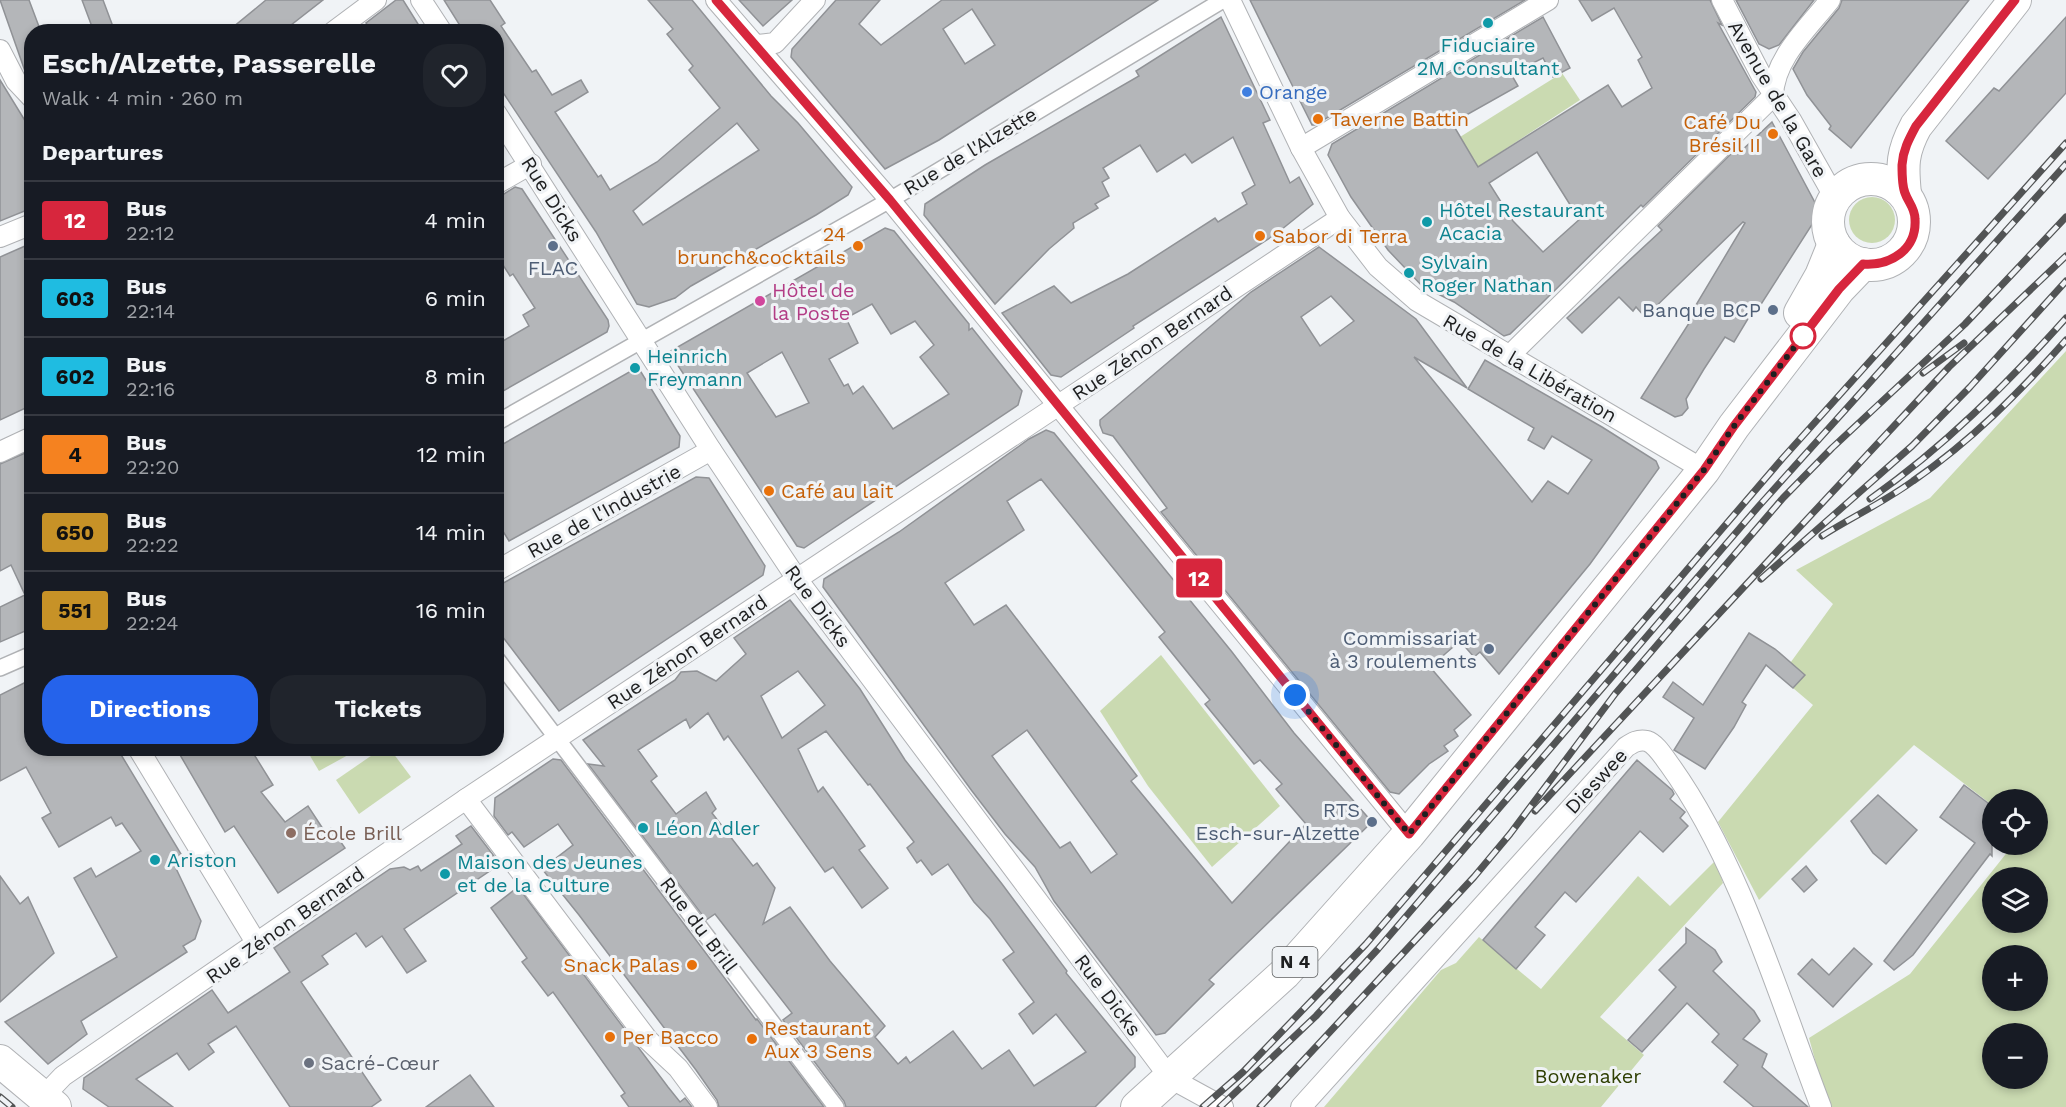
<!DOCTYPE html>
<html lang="en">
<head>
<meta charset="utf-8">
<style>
  :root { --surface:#171b24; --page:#20242c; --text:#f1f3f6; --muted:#9ea1a6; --line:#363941; --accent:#2563eb }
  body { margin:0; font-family:"Work Sans",sans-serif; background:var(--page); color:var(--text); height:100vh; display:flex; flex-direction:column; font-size:22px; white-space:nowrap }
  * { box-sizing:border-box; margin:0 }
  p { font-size:20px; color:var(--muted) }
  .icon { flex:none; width:33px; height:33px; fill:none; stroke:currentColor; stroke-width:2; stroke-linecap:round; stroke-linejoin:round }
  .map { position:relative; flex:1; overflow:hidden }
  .sheet { position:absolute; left:24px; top:24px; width:480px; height:732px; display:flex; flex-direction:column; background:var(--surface); border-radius:24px; box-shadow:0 3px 9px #0003 }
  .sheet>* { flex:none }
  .badge { padding:0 12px; border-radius:4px; font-size:21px; line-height:39px }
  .controls { position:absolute; left:1982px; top:789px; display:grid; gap:12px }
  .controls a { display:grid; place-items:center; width:66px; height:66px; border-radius:50%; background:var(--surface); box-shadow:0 3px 9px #0003; font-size:30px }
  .you { position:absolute; width:30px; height:30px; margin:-15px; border:4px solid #fff; border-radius:50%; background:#1a73e8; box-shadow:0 0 0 9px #1a73e833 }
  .map>.badge { position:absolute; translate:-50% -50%; box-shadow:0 0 0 3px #fff }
  h2 { padding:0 18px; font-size:22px; line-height:54px }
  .round { display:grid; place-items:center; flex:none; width:63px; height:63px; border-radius:24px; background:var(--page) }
  .headline { display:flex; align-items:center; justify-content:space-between; height:102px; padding:0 18px }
  h1 { font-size:28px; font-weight:700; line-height:45px }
  .cta { display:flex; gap:12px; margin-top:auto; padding:12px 18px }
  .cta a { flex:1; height:69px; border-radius:24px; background:var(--accent); color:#fff; font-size:24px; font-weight:700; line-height:69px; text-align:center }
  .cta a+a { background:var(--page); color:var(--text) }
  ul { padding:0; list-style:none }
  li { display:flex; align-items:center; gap:18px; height:78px; padding:0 18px; border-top:2px solid var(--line) }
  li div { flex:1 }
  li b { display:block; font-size:22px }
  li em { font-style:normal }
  li .badge { min-width:66px; font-weight:700; text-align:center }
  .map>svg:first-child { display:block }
  .green { fill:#cadab1; fill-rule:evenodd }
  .building { fill:#b4b6b9; stroke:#909296; stroke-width:1.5; fill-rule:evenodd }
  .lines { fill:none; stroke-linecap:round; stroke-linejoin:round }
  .pedestrian-casing { stroke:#b0b2b5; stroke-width:18 }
  .minor-casing { stroke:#b0b2b5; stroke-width:22 }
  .primary-casing { stroke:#b0b2b5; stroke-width:34 }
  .pedestrian { stroke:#fff; stroke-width:15 }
  .minor { stroke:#fff; stroke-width:20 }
  .primary { stroke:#fff; stroke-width:32 }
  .rail-casing { stroke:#525455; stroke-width:7 }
  .rail { stroke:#f0f3f6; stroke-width:4.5; stroke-dasharray:14; stroke-linecap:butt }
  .line-casing { stroke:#fff; stroke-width:14 }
  .line { stroke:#d7263d; stroke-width:9 }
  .walk { stroke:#1e1f20; stroke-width:6; stroke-dasharray:0 10.8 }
  .culture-dot { fill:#0f9aa8; stroke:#f0f3f6; stroke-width:2 }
  .shop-dot { fill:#3f7fe0; stroke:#f0f3f6; stroke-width:2 }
  .food-dot { fill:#e8710a; stroke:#f0f3f6; stroke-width:2 }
  .service-dot { fill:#5c6f8a; stroke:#f0f3f6; stroke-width:2 }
  .hotel-dot { fill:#d1479c; stroke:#f0f3f6; stroke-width:2 }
  .stop-dot { fill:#fff; stroke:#d7263d; stroke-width:3 }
  .education-dot { fill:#8d6e63; stroke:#f0f3f6; stroke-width:2 }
  .worship-dot { fill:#6b7280; stroke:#f0f3f6; stroke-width:2 }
  .labels { text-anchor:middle; stroke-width:6; stroke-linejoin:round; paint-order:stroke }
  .shield { fill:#f0f3f6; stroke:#5d5f60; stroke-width:1.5 }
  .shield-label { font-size:18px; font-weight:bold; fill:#1e1f20 }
  .culture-label { font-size:20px; fill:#0d838f; stroke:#f0f3f6; text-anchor:start }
  .shop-label { font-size:20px; fill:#366cbe; stroke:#f0f3f6; text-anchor:start }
  .street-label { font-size:20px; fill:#1e1f20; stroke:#f0f3f6 }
  .food-label { font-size:20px; fill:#c56008; stroke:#f0f3f6; text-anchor:start }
  .service-label { font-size:20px; fill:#4e5e75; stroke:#f0f3f6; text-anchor:end }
  .hotel-label { font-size:20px; fill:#b23c85; stroke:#f0f3f6; text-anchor:start }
  .education-label { font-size:20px; fill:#785e54; stroke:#f0f3f6; text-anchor:start }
  .worship-label { font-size:20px; fill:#5b616d; stroke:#f0f3f6; text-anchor:start }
  .park-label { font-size:20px; fill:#304004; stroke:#f0f3f6 }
</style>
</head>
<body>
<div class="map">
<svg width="2066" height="1107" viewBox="0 0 2066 1107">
  <rect width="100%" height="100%" fill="#f0f3f6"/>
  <g class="green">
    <polygon points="1562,73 1580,100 1478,167 1460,137"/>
    <circle cx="1872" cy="220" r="23"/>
    <path d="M2066,351V1107H1828L1809,1038L1910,974L2013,845L2037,844V800H1992V805L1914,745L1759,900L1718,822L1813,705L1780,677L1833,604L1796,570L1930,498ZM1992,878H2037V922H1992ZM1992,956H2037V1000H1992ZM1992,1034H2037V1078H1992Z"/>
    <polygon points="1161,655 1280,806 1212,867 1148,786 1100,711"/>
    <polygon points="306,749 359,749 319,771"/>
    <polygon points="381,749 390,749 411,777 359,814 336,780"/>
    <polygon points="1716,860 1723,883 1600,1017 1644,1055 1601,1107 1324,1107 1441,970 1456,963 1479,937 1541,989 1638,876 1670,906"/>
  </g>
  <g class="building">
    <polygon points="0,0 29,0 41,32 32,32 32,80 26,74"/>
    <polygon points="82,0 103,0 115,32 94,32"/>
    <polygon points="266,0 323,0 282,32 227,32"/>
    <polygon points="396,0 403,0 423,32 372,32 366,23"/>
    <path d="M444,0H490L505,23L501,26L532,72L536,70L552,95L581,80L588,92L555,112L598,177L601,175L610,190L657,162L720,108L689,70L693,66L667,34L673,29L648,0H692L771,96L798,123L852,187L848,195L816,215L691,286L675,298L649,307L637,304L596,232L496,82V32H464ZM737,123L759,150L643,225L633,211Z"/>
    <polygon points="739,0 792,0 763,26"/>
    <path d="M836,0H880L859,24L881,45L942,0H1158L939,140L885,169L791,57L792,49ZM972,9L995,45L965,64L943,29Z"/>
    <polygon points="1250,0 1525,0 1315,125 1312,125 1298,97"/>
    <path d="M1579,0H1710L1722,25L1718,23L1756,92L1755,97L1643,207L1641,205L1541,304L1510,334L1504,336L1454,302L1422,286L1388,250L1351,197L1328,155L1332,144L1543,17L1570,68L1553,77L1543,58L1511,74L1518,86L1452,123L1478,167L1608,85L1622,107L1652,88L1638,60L1642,57L1614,8L1592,21ZM1537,152L1574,211L1581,218L1543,252L1513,221L1489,183Z"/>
    <polygon points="1736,0 1814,0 1779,45 1769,49 1759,44"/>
    <polygon points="1842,0 1969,0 1851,148 1829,129 1831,126 1807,95 1793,69 1803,52 1839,8"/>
    <polygon points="1221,17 1270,120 1263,123 1290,183 1299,177 1313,204 1276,234 1133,326 1134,328 1061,377 1051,375 1002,313 1054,286 1071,303 1128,274 1215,218 1218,222 1247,204 1242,193 1255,185 1233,137 1192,163 1185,154 1157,172 1140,145 1103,168 1109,178 1102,182 1109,196 1095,204 1098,208 1073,223 1074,228 1049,249 995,304 924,215 925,204 985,165 1139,76 1136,71"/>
    <polygon points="2066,17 2066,93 1988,179 1946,141 1994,88 1999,91"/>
    <polygon points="0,80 32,132 32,208 0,221"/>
    <polygon points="1772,122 1820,212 1758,309 1755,307 1734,342 1725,337 1704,369 1686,399 1688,408 1682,415 1675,417 1641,398 1693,317 1690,315 1745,223 1743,222 1645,317 1636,307 1633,311 1619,297 1582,333 1567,318 1662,230 1658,226 1742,143 1739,153"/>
    <polygon points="515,187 522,189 608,320 609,326 607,332 496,395 496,345 529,326 523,315 535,308 513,274 510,276 496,254 496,199"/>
    <path d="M885,228L894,231L969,324V330L972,328L1022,391L1018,405L804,548L797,546L669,352ZM872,304L891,334L915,321L934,345L920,357L949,394L893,429L863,386L853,394L848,384L844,386L829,359L858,343L846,318ZM782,352L809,403L776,417L747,373Z"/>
    <polygon points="32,243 32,405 0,420 0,257"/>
    <path d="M1319,247L1416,319L1467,388L1414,357L1532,502L1548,481L1568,494L1592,460L1552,436L1544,449L1528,440L1534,428L1468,389L1485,360L1602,427L1656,461L1659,468L1590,564L1499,674L1480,652L1474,657L1460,641L1430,667L1471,715L1454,730L1458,736L1444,746L1448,751L1429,764L1399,794L1390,792L1161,512L1167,508L1113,436L1103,433L1100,425V420L1251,292ZM1331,296L1354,321L1320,346L1301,317Z"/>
    <polygon points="631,371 641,372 680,436 679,447 509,541 496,520 496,448"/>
    <path d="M1046,430L1054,433L1232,652L1294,733L1372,822L1209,980L1214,984L1165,1033L1156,1035L1054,901L1035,867L1005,834L972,791L823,587L824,579L899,532L1029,439ZM1041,479L1165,632L1159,637L1210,700L1205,704L1254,764L1260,760L1282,784L1276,789L1306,824L1232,903L1131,781L1137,776L1006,605L974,625L945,583L1024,530L1007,501ZM1027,730L1117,854L1091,873L1070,842L1060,848L992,756Z"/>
    <polygon points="32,450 32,628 0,642 0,607 25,595 11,565 0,571 0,464"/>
    <polygon points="696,477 709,478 765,566 763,575 559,711 496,628 496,587"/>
    <path d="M790,600L860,689L905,760L1002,884L1067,971L1066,973L1135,1057V1067L1095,1107H846L844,1101L783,1020L792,1013L715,914L706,920L588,764L604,766L583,740L675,680L681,672L697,671L716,681L746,654L734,638ZM798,671L825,705L782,738L761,696ZM708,713L724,740L728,736L825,872L833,867L862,908L888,888L859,850L865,846L823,787L818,792L798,749L826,731L868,785L870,784L914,842L907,848L917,863L921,860L932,875L948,864L974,902L990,919L1014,952L1003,960L1034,1002L1019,1014L1033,1034L1056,1014L1086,1052L1034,1086L1009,1050L982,1069L953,1031L910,1063L906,1057L898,1064L875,1037L885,1026L830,961L790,907L763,924L775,888L757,863L753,866L712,813L716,809L706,792L676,814L651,781L657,776L638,750L686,719L690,728Z"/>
    <polygon points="1749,633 1775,649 1805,675 1793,688 1766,665 1742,702 1746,705 1734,727 1705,769 1674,750 1694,718 1663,697 1673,682 1703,705"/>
    <polygon points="32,679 32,748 117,748 181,854 172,860 201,921 195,939 183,946 187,952 81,1021 87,1034 48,1064 5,1022 117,957 74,878 91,868 96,877 141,851 122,823 116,826 111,817 59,847 42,818 51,813 26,767 0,781 0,695"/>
    <polygon points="176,748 250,748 273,785 261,792 285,822 308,806 325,832 331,828 345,848 278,893 234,826 225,832"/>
    <polygon points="553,759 561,760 756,1020 757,1019 824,1107 719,1107 717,1100 696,1070 579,915 542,869 573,845 558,824 524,847 512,832 508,835 494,816 495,798"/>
    <polygon points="1637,760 1672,790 1674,794 1670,799 1685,812 1680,818 1688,826 1663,852 1640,831 1576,902 1565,892 1535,927 1545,935 1516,969 1483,940"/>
    <polygon points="1964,785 1992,806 1992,856 1990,854 1913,955 1894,970 1884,961 1975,843 1940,817"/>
    <polygon points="1878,795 1917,830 1886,864 1873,853 1851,821"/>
    <polygon points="471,826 500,864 404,929 426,961 407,973 382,936 366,947 356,933 322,956 328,964 301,982 381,1100 371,1107 290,1107 236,1026 208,1044 214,1052 189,1070 177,1053 136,1079 173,1107 109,1107 83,1089 84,1078 212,990 228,1013 290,972 274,948 390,869 404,867 410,870 418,866 421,871 462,844 456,836"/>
    <polygon points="1806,866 1817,880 1804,892 1792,879"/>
    <polygon points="0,876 20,904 28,897 54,953 0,1002"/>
    <polygon points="518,887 668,1087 680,1102 685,1098 692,1107 629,1107 621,1096 625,1093 553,992 548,996 522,962 527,958 491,908"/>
    <polygon points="1686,928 1715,950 1722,962 1713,971 1754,1011 1760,1021 1743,1039 1767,1054 1762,1067 1808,1107 1754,1107 1724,1082 1738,1065 1712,1042 1719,1034 1687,1003 1642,1052 1628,1040 1676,987 1659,970 1686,943"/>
    <polygon points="1854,948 1872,964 1833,1007 1798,974 1812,959 1829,975"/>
    <polygon points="470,1075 494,1107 426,1107"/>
  </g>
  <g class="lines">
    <g class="pedestrian-casing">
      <g id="pedestrian">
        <polyline points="496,423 890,200 1223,0"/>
        <polyline points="496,658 836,1107"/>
        <polyline points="0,668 32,654"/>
      </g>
    </g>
    <g class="minor-casing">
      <g id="minor">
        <polyline points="421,0 442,32"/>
        <polyline points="716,0 890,200 1409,834"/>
        <polyline points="1230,0 1301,148 1340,218 1378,267 1417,301 1704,470"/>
        <polyline points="1722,0 1761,75 1791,120 1835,198"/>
        <polyline points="333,32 376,0"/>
        <polyline points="758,45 775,43 815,0"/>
        <polyline points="0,50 16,81 32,98"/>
        <path d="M1773,96C1774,59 1807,29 1830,0"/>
        <polyline points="496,113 711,450 797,579 1170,1078 1223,1107"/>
        <polyline points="1301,148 1548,0"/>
        <polyline points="496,184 531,164"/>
        <polyline points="0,237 32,224"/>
        <polyline points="1509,356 1773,96"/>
        <polyline points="0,452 32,437"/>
        <polyline points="496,571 711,450"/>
        <polyline points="138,748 257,944"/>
        <polyline points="466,799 648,1040 678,1068 707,1107"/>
        <polyline points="43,1097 63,1076 466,799 1340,218"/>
        <path d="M1301,1107L1626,747C1632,743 1638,739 1647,741C1656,744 1663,756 1669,764C1739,861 1778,995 1821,1107"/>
      </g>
    </g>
    <g class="primary-casing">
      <g id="primary">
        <circle cx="1871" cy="222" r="43"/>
        <path d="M1905,194C1902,165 1902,152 1916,126L2015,0"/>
        <polyline points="1800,313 1821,276 1834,244"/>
        <polyline points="0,1061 55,1107"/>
        <polyline points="1137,1107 1284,974 1409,834 1704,470 1734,426 1839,289 1863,264"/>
      </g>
    </g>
    <use href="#pedestrian" class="pedestrian"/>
    <use href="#minor" class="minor"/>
    <use href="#primary" class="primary"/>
    <g class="rail-casing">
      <g id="rail">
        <polyline points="1923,373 1964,343"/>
        <path d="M1870,499C1944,447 2006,385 2066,318"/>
        <path d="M1822,536C1852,517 1884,502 1913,481C1971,441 2019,393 2066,340"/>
        <polyline points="1761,579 1912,446 1970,387 2066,281"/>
        <polyline points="1535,811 1949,367 2066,256"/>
        <polyline points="0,1097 12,1107"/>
        <polyline points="1203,1107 1243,1072 1366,944 1782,459 2066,143"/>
        <polyline points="1220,1107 1316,1016 1378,949 1758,507 2066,164"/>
        <polyline points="1260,1107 1474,877 1510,834 1615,694 1783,498 1832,448 1965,324 2066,217"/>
      </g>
    </g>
    <use href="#rail" class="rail"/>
  </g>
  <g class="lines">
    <g class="line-casing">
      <path id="line" d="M716,0L890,200L1409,834L1704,470L1734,426L1839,289L1863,264C1890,266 1917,250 1915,219C1915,208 1908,202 1905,193C1902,186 1902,173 1902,165C1903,150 1909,139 1916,126L2015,0"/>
    </g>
    <use href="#line" class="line"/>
    <polyline class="walk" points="1295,695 1409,834 1704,470 1734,426 1803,336"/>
  </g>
  <g class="culture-dot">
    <circle cx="1488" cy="23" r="6"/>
    <circle cx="1427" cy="222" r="6"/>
    <circle cx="1409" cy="273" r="6"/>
    <circle cx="635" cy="368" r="6"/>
    <circle cx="643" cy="828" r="6"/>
    <circle cx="155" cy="860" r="6"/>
    <circle cx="445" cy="874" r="6"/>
  </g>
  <circle class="shop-dot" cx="1247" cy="92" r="6"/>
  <g class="food-dot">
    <circle cx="1318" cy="119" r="6"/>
    <circle cx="1773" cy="134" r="6"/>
    <circle cx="1260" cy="236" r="6"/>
    <circle cx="858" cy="246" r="6"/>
    <circle cx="769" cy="491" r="6"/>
    <circle cx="692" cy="965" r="6"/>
    <circle cx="610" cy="1037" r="6"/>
    <circle cx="752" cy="1039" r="6"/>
  </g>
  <g class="service-dot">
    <circle cx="553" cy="246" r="6"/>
    <circle cx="1773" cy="310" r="6"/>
    <circle cx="1489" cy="649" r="6"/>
    <circle cx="1372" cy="822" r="6"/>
  </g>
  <circle class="hotel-dot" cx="760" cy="301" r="6"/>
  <circle class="stop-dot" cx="1803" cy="336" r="12"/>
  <circle class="education-dot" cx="291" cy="833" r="6"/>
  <circle class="worship-dot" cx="309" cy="1063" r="6"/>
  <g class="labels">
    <rect class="shield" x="1272.5" y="947" width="45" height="30" rx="4.5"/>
    <g class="shield-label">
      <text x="1295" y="968">N 4</text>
    </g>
    <g class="culture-label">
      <text x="1488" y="52" text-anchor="middle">Fiduciaire<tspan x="1488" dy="23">2M Consultant</tspan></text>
      <text x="1439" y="217">Hôtel Restaurant<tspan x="1439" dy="23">Acacia</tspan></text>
      <text x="1421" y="269">Sylvain<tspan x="1421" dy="23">Roger Nathan</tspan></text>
      <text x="647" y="363">Heinrich<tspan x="647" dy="23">Freymann</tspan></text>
      <text x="655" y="835">Léon Adler</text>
      <text x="167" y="867">Ariston</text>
      <text x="457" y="869">Maison des Jeunes<tspan x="457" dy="23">et de la Culture</tspan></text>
    </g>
    <g class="shop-label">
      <text x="1259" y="99">Orange</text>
    </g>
    <g class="street-label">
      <text transform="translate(1778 99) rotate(60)" y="7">Avenue de la Gare</text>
      <text transform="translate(970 151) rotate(-31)" y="7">Rue de l'Alzette</text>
      <text transform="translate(552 199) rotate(58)" y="7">Rue Dicks</text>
      <text transform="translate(1152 343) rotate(-34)" y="7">Rue Zénon Bernard</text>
      <text transform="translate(1530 368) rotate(30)" y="7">Rue de la Libération</text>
      <text transform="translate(604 511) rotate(-29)" y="7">Rue de l'Industrie</text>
      <text transform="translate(818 606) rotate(54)" y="7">Rue Dicks</text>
      <text transform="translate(687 652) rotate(-34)" y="7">Rue Zénon Bernard</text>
      <text transform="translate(1596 781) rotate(-47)" y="7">Dieswee</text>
      <text transform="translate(285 925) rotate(-35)" y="7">Rue Zénon Bernard</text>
      <text transform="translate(699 925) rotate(53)" y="7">Rue du Brill</text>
      <text transform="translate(1108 995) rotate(53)" y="7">Rue Dicks</text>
    </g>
    <g class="food-label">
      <text x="1330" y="126">Taverne Battin</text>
      <text x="1761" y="129" text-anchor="end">Café Du<tspan x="1761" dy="23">Brésil II</tspan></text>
      <text x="846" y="241" text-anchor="end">24<tspan x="846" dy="23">brunch&amp;cocktails</tspan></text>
      <text x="1272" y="243">Sabor di Terra</text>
      <text x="781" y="498">Café au lait</text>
      <text x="680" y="972" text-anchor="end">Snack Palas</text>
      <text x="764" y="1035">Restaurant<tspan x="764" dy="23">Aux 3 Sens</tspan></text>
      <text x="622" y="1044">Per Bacco</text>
    </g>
    <g class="service-label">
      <text x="553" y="275" text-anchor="middle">FLAC</text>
      <text x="1761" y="317">Banque BCP</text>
      <text x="1477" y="645">Commissariat<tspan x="1477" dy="23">à 3 roulements</tspan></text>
      <text x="1360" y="817">RTS<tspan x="1360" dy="23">Esch-sur-Alzette</tspan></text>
    </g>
    <g class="hotel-label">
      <text x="772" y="297">Hôtel de<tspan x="772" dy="23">la Poste</tspan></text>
    </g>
    <g class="education-label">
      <text x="303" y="840">École Brill</text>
    </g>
    <g class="worship-label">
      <text x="321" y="1070">Sacré-Cœur</text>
    </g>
    <g class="park-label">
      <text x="1588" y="1083">Bowenaker</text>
    </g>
  </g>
</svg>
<div class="controls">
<a><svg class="icon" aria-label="locate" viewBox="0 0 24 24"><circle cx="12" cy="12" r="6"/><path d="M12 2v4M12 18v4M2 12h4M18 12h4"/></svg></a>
<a><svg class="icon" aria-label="layers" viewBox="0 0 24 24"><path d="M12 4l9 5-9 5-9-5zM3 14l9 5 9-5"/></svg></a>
<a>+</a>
<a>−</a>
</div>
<div class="you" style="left:1295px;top:695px"></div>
<b class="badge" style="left:1199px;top:578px;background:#d7263d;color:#fff">12</b>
<section class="sheet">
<div class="headline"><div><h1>Esch/Alzette, Passerelle</h1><p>Walk · 4 min · 260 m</p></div><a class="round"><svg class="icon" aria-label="heart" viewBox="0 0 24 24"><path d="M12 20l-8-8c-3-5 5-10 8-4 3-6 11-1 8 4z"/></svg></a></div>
<h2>Departures</h2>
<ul>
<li><span class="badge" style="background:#d7263d;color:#fff">12</span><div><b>Bus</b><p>22:12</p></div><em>4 min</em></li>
<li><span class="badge" style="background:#1fbce1;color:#111">603</span><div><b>Bus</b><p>22:14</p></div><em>6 min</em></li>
<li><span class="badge" style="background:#1fbce1;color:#111">602</span><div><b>Bus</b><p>22:16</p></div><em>8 min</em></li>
<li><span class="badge" style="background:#f58220;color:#111">4</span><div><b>Bus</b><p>22:20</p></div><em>12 min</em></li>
<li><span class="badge" style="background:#c79227;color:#111">650</span><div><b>Bus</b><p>22:22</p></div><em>14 min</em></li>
<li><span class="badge" style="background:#c79227;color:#111">551</span><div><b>Bus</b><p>22:24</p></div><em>16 min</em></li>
</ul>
<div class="cta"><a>Directions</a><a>Tickets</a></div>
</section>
</div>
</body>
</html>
